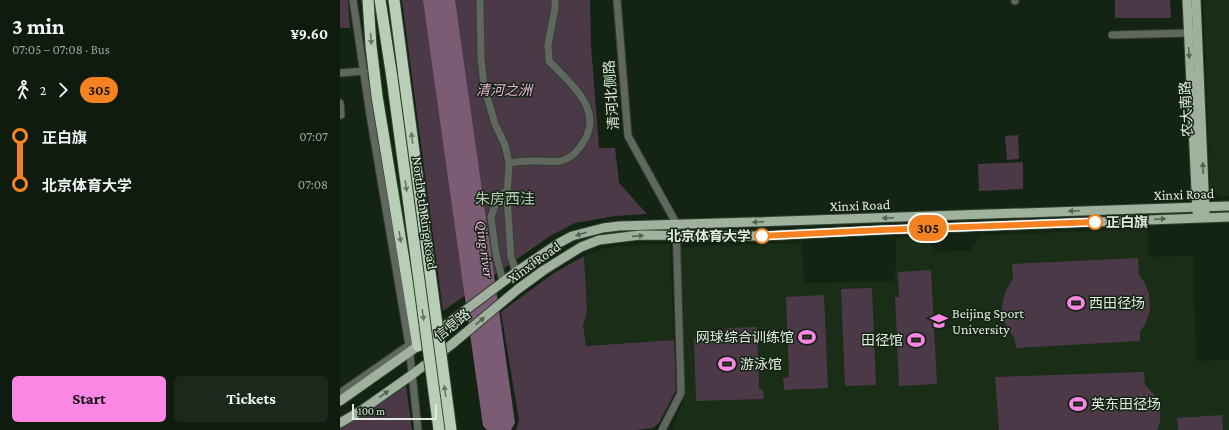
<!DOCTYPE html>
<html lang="en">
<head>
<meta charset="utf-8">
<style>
  :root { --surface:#0f1b0e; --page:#1d281c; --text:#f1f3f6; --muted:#9ba19e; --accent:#fc86e4 }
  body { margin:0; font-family:"Crimson Pro","Noto Sans SC",serif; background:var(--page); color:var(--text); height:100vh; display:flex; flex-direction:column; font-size:15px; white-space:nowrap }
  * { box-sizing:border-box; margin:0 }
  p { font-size:13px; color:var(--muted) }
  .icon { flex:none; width:22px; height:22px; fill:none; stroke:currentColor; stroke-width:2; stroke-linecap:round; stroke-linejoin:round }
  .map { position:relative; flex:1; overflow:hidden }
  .details { display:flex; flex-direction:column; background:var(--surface); width:340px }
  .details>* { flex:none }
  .badge { padding:0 8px; border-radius:13px; font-size:14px; line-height:26px }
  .scale { position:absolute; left:12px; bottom:10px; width:85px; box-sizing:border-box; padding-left:4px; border:2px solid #e0eadf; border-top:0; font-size:11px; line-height:14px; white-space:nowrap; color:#e0eadf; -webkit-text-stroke:3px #142413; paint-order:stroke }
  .map>.badge { position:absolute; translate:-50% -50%; box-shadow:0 0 0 2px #fff }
  .legs { display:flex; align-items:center; gap:6px; height:44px; padding:0 12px; font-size:13px }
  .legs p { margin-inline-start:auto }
  .summary { display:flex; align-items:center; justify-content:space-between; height:68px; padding:0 12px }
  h1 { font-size:22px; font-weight:700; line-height:30px }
  .button { display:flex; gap:8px; margin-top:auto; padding:8px 12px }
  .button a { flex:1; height:46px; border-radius:6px; background:var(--accent); color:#111; font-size:16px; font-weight:700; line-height:46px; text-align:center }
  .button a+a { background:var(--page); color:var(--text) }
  ul { padding:0 12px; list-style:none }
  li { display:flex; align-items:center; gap:14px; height:48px; font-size:15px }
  li i { display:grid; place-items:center; width:6px; height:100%; margin:0 5px; background:currentColor }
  li i::after { content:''; width:10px; height:10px; margin:-5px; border:3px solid; border-radius:50%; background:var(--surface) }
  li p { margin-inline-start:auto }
  li:first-child i { background:linear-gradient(#0000 50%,currentColor 0) }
  li:last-child i { background:linear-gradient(currentColor 50%,#0000 0) }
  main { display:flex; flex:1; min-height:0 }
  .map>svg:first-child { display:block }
  .built { fill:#192d17 }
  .green { fill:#4c3948 }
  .water { fill:#7c5b74 }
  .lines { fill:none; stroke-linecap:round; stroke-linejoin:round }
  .minor-casing { stroke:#314030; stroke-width:9 }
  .major-casing { stroke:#314030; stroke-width:11 }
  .highway-casing { stroke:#314030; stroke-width:13 }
  .minor { stroke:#5f675e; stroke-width:7 }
  .major { stroke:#a0b19e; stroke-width:9 }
  .highway { stroke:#b9ceb7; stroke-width:11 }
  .highway-bridge-casing { stroke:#314030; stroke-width:13; stroke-linecap:butt }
  .highway-bridge { stroke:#b9ceb7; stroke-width:11 }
  .oneway { fill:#667965 }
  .oneway2 { fill:#536352 }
  .line-1-casing { stroke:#fff; stroke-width:9 }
  .line-1 { stroke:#f58220; stroke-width:6 }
  .stop-1-dot { fill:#fff; stroke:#f58220; stroke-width:2 }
  .labels { text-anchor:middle; stroke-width:3; stroke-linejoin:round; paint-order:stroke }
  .park-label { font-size:14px; font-style:italic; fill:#eeb5e0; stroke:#142413 }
  .street-label { font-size:14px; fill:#e0eadf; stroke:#142413 }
  .stop-label { font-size:14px; font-weight:bold; fill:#e0eadf; stroke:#142413; text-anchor:start }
  .poi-label { font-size:14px; fill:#e0eadf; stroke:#142413; text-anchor:start }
  .neighbourhood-label { font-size:15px; fill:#b6cab3; stroke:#142413 }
  .water-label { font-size:15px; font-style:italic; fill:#ebb2dd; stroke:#142413 }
</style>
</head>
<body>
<main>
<section class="details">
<div class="summary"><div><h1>3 min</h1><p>07:05 – 07:08 · Bus</p></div><b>¥9.60</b></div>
<div class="legs"><svg class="icon" aria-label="walk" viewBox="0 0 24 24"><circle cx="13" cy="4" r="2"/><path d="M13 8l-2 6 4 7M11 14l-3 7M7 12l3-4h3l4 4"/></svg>2<svg class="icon" aria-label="forward" viewBox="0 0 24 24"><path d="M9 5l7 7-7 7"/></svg><b class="badge" style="background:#f58220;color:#111">305</b></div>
<ul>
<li><i style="color:#f58220"></i><b>正白旗</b><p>07:07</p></li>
<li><i style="color:#f58220"></i><b>北京体育大学</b><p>07:08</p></li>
</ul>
<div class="button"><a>Start</a><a>Tickets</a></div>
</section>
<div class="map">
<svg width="889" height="430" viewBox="0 0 889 430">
  <rect width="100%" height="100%" fill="#142413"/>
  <g class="built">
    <polygon points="863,0 889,0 889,196 880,196 870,186"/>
    <polygon points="807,229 809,257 853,256 856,361 889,360 889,430 332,430 345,395 340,247 462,243 464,283 555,281 556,238 585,236 596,252 631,250 640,235"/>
    <polygon points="330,244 334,340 246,346 243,325 247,311 244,256 265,248 278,246"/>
  </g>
  <g class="green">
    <polygon points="0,0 8,0 10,28 0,28"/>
    <polygon points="62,0 250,0 251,46 259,148 275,148 279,183 307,214 275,216 235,223 210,236 103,311"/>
    <polygon points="775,0 830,0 831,18 775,18"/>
    <polygon points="678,135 679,159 667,160 665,136"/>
    <polygon points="683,162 683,189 639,191 638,164"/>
    <polygon points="244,256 247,311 243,325 246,346 334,340 336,390 319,423 313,428 295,430 176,430 179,420 161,312 214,273"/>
    <path d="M798,258L799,275L803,280L809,293L810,310L805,325L800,331V341L676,348C675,336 674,338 668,329C658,313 662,293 673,279L672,264Z"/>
    <polygon points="591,270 597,384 559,386 555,297 559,297 558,272"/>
    <polygon points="532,288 536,385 505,386 501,289"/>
    <polygon points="484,295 488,388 444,390 443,378 449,377 446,297"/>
    <polygon points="417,327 419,389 423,390 424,399 356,401 354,338 385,337 385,328"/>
    <polygon points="804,372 805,385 814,394 820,407 820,423 817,430 659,430 655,377"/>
    <polygon points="66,386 72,430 0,430 0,428 28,412"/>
    <polygon points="882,415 883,430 838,430 837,418"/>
  </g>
  <polygon class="water" points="83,0 115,0 175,423 171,430 147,430 143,426"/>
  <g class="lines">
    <g class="minor-casing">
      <g id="minor">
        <polyline points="13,0 30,115 69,345 78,430"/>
        <polyline points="140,0 141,58 144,86 155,124 165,145 169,163 167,197 171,257 176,272"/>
        <polyline points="277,0 288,136 336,223 341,393 322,430"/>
        <polyline points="675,1 675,0"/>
        <polyline points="772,35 848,33"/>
        <polyline points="0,73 24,71"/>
        <polyline points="0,103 1,115"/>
        <path d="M169,163C176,162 184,161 191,161C202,160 214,164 224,160C233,157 240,148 244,141C264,109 229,82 209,61L208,45L215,8V0"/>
        <polyline points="163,282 156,254 151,217 158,197 167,190"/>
        <polyline points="0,393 69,345"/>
      </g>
    </g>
    <g class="major-casing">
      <g id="major">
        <polyline points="847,0 857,212"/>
        <polyline points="856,0 865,212"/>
        <polyline points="94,334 176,272 219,243 232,236 263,228 279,226 413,222 889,206"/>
        <polyline points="0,401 82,343"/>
        <polyline points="0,423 22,410 73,374 111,345 178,289 204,270 241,247 259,240 300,235 422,236 541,230 889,217"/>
      </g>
    </g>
    <g class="highway-casing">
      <g id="highway">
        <polyline points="28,0 31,46 37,96 78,346"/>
        <polyline points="40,0 52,78"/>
        <polyline points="54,0 64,76"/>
      </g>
    </g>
    <use href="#minor" class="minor"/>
    <use href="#major" class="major"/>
    <use href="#highway" class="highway"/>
    <g class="highway-bridge-casing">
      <g id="highway-bridge">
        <polyline points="64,76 111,430"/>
        <polyline points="52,78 99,430"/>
      </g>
    </g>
    <use href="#highway-bridge" class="highway-bridge"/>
  </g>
  <defs><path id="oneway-solid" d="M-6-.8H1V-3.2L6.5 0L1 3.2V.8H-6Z"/></defs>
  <g class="oneway">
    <use href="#oneway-solid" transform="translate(31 39) rotate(86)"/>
    <use href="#oneway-solid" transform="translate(72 138) rotate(-97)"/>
    <use href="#oneway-solid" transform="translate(66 186) rotate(82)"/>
    <use href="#oneway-solid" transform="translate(60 237) rotate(81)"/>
    <use href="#oneway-solid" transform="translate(83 315) rotate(82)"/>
    <use href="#oneway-solid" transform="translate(105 391) rotate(-98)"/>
  </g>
  <g class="oneway2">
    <use href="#oneway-solid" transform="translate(849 53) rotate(87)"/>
    <use href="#oneway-solid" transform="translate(863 168) rotate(-93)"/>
    <use href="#oneway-solid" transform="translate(734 211) rotate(178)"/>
    <use href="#oneway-solid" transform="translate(548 218) rotate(178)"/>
    <use href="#oneway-solid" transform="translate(820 219) rotate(-2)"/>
    <use href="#oneway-solid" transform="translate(418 222) rotate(178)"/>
    <use href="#oneway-solid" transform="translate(241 234) rotate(162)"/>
    <use href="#oneway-solid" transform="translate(298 236) rotate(-4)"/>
    <use href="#oneway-solid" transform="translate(140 321) rotate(-40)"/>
    <use href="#oneway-solid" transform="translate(44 394) rotate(-35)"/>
  </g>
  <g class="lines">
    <g class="line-1-casing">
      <polyline id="line-1" points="422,236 541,230 755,222"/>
    </g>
    <use href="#line-1" class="line-1"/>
  </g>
  <defs>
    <g id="stadium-bare" transform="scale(1.38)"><path d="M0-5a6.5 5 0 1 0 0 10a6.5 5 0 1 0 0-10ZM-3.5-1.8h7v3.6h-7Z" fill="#fc86e4" stroke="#142413" stroke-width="2.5" paint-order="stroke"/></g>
    <g id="university-bare" transform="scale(1.38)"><path d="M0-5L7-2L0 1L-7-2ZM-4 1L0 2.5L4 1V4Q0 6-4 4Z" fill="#fc86e4" stroke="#142413" stroke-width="2.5" paint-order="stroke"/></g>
  </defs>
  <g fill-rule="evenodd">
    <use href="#stadium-bare" x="736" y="303"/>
    <use href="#university-bare" x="599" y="321"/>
    <use href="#stadium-bare" x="467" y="337"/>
    <use href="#stadium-bare" x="576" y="340"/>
    <use href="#stadium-bare" x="387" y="364"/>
    <use href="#stadium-bare" x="738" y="404"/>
  </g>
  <g class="stop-1-dot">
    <circle cx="755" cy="222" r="7"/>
    <circle cx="422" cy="236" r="7"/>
  </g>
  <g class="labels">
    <g class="park-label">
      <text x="164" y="95">清河之洲</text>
    </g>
    <g class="street-label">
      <text transform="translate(271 95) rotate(-94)" y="5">清河北侧路</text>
      <text transform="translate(846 109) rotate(-93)" y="5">农大南路</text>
      <text transform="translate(844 194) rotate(-2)" y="5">Xinxi Road</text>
      <text transform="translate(520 205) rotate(-2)" y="5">Xinxi Road</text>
      <text transform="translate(85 213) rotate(82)" y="5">North 5th Ring Road</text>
      <text transform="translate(194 262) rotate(-35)" y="5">Xinxi Road</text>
      <text transform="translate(112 325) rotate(-39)" y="5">信息路</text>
    </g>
    <g class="stop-label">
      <text x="766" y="227">正白旗</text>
      <text x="411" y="241" text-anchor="end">北京体育大学</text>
    </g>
    <g class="poi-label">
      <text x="749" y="308">西田径场</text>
      <text x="612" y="318">Beijing Sport<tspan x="612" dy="16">University</tspan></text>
      <text x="454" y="342" text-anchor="end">网球综合训练馆</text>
      <text x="563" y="345" text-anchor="end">田径馆</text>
      <text x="400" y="369">游泳馆</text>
      <text x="751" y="409">英东田径场</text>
    </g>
    <g class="neighbourhood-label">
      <text x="165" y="204">朱房西洼</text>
    </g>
    <g class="water-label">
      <text transform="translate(145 249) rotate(82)" y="5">Qing river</text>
    </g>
  </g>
</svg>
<div class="scale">100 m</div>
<b class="badge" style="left:588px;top:228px;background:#f58220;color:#111">305</b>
</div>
</main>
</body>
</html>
